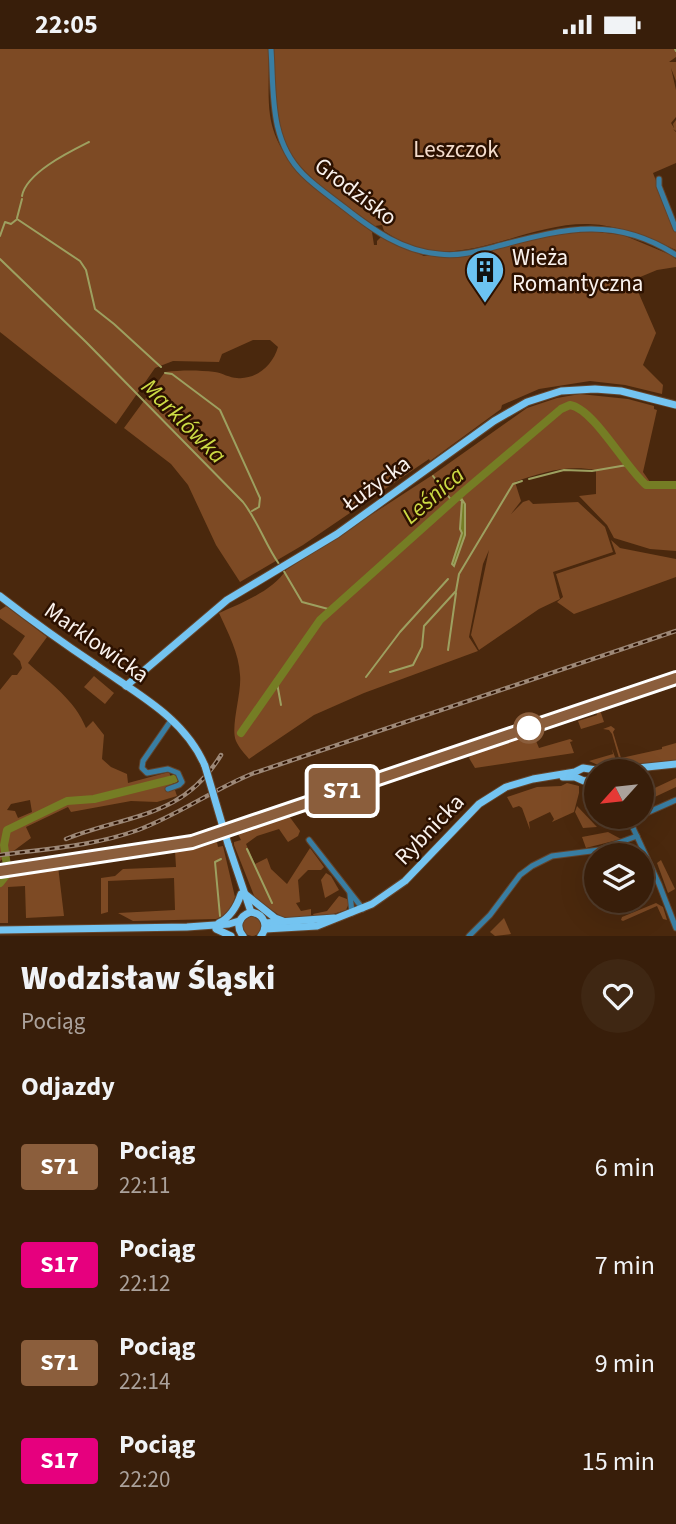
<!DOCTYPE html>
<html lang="pl">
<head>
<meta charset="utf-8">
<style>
  :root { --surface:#381e0a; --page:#3f2713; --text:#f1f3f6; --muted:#aba29c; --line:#523c2b }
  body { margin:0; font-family:"Source Sans 3",sans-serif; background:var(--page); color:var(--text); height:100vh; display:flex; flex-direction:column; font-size:26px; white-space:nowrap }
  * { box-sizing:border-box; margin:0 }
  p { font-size:23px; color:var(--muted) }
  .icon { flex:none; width:38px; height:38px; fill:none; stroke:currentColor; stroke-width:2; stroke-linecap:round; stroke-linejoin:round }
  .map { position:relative; height:887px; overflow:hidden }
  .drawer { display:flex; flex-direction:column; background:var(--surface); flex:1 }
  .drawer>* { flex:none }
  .badge { padding:0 14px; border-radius:5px; font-size:24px; line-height:46px }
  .needle { width:46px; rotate:243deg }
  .tools { position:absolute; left:584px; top:710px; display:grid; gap:14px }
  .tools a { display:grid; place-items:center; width:70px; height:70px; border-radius:50%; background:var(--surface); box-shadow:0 7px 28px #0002,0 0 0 2px var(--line); font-size:35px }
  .map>.badge { position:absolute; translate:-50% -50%; box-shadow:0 0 0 4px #fff }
  h2 { padding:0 21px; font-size:26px; line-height:63px }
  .round { display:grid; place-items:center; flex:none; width:74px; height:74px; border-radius:37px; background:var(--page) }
  .headline { display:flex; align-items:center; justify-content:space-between; height:119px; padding:0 21px }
  h1 { font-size:33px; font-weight:800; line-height:52px }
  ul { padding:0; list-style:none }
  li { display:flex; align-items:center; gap:21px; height:98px; padding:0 21px }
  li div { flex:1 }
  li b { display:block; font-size:26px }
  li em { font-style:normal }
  li .badge { min-width:77px; font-weight:700; text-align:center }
  .status { display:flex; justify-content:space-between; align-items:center; height:49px; padding:0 35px; background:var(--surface); direction:ltr }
  .status svg { height:19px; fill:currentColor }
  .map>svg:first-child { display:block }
  .green { fill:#7d4a24; fill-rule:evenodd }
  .water { fill:#757d24; stroke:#9da060; stroke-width:2 }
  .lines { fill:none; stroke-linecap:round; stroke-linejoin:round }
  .stream { stroke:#9da060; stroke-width:2 }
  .river { stroke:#757d24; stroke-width:8 }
  .minor-casing { stroke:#63442c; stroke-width:7 }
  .major-casing { stroke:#63442c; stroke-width:9 }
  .minor { stroke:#397ea3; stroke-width:5 }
  .major { stroke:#74c4f1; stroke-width:7 }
  .rail-casing { stroke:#9d8877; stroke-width:4.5 }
  .rail { stroke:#2c1100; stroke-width:2; stroke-dasharray:5; stroke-linecap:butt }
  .major-bridge-casing { stroke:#63442c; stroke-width:9; stroke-linecap:butt }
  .major-bridge { stroke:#74c4f1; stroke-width:7 }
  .line-casing { stroke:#fff; stroke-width:16 }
  .line { stroke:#8b5e3c; stroke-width:10 }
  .stop-dot { fill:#fff; stroke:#8b5e3c; stroke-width:3.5 }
  .labels { text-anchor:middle; stroke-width:5; stroke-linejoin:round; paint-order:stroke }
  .park-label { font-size:23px; fill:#f4dccc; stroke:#2c1100 }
  .street-label { font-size:23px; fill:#faf2ed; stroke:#2c1100 }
  .poi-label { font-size:23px; fill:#faf2ed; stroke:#2c1100; text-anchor:start }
  .water-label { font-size:24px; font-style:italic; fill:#ccdb44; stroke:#2c1100 }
</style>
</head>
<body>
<div class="status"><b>22:05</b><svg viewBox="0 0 49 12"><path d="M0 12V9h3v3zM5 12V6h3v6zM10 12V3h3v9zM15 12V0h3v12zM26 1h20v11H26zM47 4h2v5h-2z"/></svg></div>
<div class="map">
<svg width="676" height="887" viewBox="0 0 676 887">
  <rect width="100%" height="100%" fill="#4a280d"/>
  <g class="green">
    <path d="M0,0H268C270,22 267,44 270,66C277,120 334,152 372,183L374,196H377V192L381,188L424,207H465L548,187L589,182L623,186L671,206L676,210V218L657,221L633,231L656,284L643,316L663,336L662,345L625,336L590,332L539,340L502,356L501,360L430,412L429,410L303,496L240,533L216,496L188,436L171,415L124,379L165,323C182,321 198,321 215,323C222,324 230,329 237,329C256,331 273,316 278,298L270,291H253L222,305L219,313L173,312L155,319L116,375L0,283Z"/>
    <path d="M273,0H676V8L669,13H676V32L671,19L676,41V68L671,74L674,79L673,75L676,71V82L673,80L676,83V114L653,124L676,183V201C648,188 619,176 588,175C533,174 483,208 428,202C414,200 396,190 384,182L382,176L375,177C343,154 290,122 281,82C275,55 275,27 273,0Z"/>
    <path d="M580,345L628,350L654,357V360L657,361L643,423L655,440H672L671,436L676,439V502L650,500L614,489L607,476L579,447L596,445V421C566,416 543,423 515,433L521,452L511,465L523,453L529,451L533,455L578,453L605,478L613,503L553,523L560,550L539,560L479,601L471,586L489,501L483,515L469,588L478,602L364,644L314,666L249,710C245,705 239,699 236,692C230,678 242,644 240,626C239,604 228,584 219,564C240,555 274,541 286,521L431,427L527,359L557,349Z"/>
    <polygon points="611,491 620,499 676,510 676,528 574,565 557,553 563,548 556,525 616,505"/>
    <path d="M6,557L47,588L28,614C50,634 75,651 86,679L93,672L104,686L102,710L111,718L127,725L128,734L169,723L177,747L157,753L131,752L71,763L68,758L26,778L31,789L0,812V641L12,626H17L22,619L20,612L13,605L25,587L0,569V561ZM30,751L32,763L18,769L15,762L7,761L11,755Z"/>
    <polygon points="94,627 114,644 105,655 84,638"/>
    <polygon points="600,661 604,673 581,680 578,672 597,666 596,662"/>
    <polygon points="611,677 615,680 613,683 621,709 662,700 662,698 676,694 676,712 621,716 612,685 609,681 603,680"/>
    <polygon points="541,679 541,681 534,687 539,699 570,690 573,692 570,693 574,704 475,719 469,709 476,700"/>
    <polygon points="612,700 618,716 598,716 589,712 613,705"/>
    <polygon points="676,729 676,738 642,754 642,745"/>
    <polygon points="567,734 579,737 579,744 574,763 552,773 554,770 550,763 529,773 530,781 522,759 519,757 513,759 507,748 537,738 561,737"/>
    <polygon points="577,757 597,778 583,779 575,763"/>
    <polygon points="289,767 300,782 298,787 288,793 279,780 257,787 246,795 255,815 267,809 271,820 287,835 310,799 324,818 321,821 308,821 298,831 300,853 296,854 301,862 311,860 311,867 283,869 255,849 234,796 234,793 241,791 238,785"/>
    <polygon points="608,783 621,790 586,799 582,788"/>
    <path d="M217,793L218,798L223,797L235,848C232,858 226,867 216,870L133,872L118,864L175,861L174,829L108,832V863L101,865V829L115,827L123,820L176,818L175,802L199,799Z"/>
    <polygon points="661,811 675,840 668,844 657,814"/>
    <polygon points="58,817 64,867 26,869 25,837 8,838 8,874 0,874 0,827"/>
    <polygon points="326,824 331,827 339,841 325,849 321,831"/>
    <polygon points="339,847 347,850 349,854 346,861 330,866 314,867 313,865 327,862"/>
    <polygon points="656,854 663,858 667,871 663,870 657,857 623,872 621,871 622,868"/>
    <circle cx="252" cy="877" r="10"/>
    <polygon points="504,869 511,885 495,887 490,883"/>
  </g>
  <polygon class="water" points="459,446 465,455 465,486 454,517 452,515 462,484 460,480 462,452 457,448"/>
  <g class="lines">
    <g class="stream">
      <polyline points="675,0 676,2"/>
      <path d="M22,147C26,124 69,103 89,93"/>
      <polyline points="17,169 22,150"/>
      <polyline points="17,170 80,212 86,221 95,260 114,275 161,318"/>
      <polyline points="0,187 5,173 11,175 16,171"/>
      <path d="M0,210L86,293L243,453C258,472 265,495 279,515"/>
      <polyline points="165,324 172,325 220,361 260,449 259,458 252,462"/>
      <polyline points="433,427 452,452"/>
      <polyline points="529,430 564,421 592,422 627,416"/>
      <polyline points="282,519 302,553 332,561"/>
      <polyline points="448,601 456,544"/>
      <polyline points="390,623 413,616 422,598 424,577 456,542 459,525 513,435 522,432"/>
      <polyline points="366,628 400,583 448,530"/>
      <polyline points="277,634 281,656"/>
      <polyline points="247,800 272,854"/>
      <polyline points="220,867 215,813 221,810"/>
    </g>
    <g class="river">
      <path d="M241,684L320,571L463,443L561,360L570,356C594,360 625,418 646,436H676"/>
      <polyline points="0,834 8,824 4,796 7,781 67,752 94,750 174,730"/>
    </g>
    <g class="minor-casing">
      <g id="minor">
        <path d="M271,0C274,44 269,91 303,125C316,138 331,148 345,159C373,181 402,202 439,205C460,208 482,201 502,196C566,179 616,167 676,206"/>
        <polyline points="659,130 659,137 676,180"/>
        <polyline points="168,740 179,736 182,733 178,724 168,720 147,724 142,719 143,712 172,670"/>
        <polyline points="642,766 676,751"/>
        <polyline points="628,768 659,835 676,879"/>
        <polyline points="309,791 363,860"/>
        <polyline points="350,845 352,864"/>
        <polyline points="469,887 490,866 520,826 532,817 552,807 599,801 637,787"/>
      </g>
    </g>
    <g class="major-casing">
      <g id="major">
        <path d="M0,547C31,571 63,594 96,616C137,645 185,669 205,717"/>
        <polyline points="126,637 227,551 337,485 494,372 527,353 561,342 595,340 621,342 676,356"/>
        <polyline points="563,728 575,728 584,732 597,730"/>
        <polyline points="228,795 251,863"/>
        <polyline points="245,845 275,869 283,872"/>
        <path d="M219,874C231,868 237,857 241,845"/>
        <polyline points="265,874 334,869"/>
        <polyline points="216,880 231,887"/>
        <polyline points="265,880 317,877 372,855 405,832 479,755 506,738 533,730 575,723 583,719 596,721 611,719 618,721 676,715"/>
        <polyline points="0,881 187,878 229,875 239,872"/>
        <path d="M243,887C235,877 239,867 251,863C264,865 269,877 261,887"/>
      </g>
    </g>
    <use href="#minor" class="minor"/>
    <use href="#major" class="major"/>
    <g class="rail-casing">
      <g id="rail">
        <path d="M66,790C128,765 182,770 221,706"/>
        <path d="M0,806C45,800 94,797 138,781C178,766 214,740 254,724L676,582"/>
        <polyline points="0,822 160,799 202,790 676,629"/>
      </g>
    </g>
    <use href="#rail" class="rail"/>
    <g class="major-bridge-casing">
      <polyline id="major-bridge" points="205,717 228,795"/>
    </g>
    <use href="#major-bridge" class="major-bridge"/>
  </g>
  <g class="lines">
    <g class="line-casing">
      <polyline id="line" points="0,822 192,793 676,629"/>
    </g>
    <use href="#line" class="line"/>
  </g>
  <defs>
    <g id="building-pin" transform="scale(2.0125)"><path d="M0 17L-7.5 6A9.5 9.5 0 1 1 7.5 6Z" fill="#6cc3f2" stroke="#2c1100"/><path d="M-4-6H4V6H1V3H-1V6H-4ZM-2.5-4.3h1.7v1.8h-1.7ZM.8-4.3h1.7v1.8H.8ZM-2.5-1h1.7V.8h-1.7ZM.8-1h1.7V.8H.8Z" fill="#111"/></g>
  </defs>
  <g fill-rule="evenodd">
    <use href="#building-pin" x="485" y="221"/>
  </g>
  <circle class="stop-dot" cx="529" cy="679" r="14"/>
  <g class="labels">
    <g class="park-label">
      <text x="456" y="108">Leszczok</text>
    </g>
    <g class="street-label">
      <text transform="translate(356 142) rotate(37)" y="8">Grodzisko</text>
      <text transform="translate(376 434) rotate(-36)" y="8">Łużycka</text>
      <text transform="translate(97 593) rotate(35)" y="8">Marklowicka</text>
      <text transform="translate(429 780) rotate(-46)" y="8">Rybnicka</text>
    </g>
    <g class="poi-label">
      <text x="512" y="216">Wieża<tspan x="512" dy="26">Romantyczna</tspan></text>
    </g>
    <g class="water-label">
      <text transform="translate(184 372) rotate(45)" y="8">Marklówka</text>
      <text transform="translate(433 446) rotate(-41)" y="8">Leśnica</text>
    </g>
  </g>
</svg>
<div class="tools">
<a><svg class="needle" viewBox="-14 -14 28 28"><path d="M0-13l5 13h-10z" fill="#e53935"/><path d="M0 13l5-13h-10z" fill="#aba29c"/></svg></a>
<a><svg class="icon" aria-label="layers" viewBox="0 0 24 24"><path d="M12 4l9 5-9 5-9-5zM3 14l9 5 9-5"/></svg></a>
</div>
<b class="badge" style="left:342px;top:742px;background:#8b5e3c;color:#fff">S71</b>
</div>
<section class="drawer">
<div class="headline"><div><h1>Wodzisław Śląski</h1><p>Pociąg</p></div><a class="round"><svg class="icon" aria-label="heart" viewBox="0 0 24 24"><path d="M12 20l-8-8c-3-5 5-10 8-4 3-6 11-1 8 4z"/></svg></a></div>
<h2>Odjazdy</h2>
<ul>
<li><span class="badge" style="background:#8b5e3c;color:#fff">S71</span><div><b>Pociąg</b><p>22:11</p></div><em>6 min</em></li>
<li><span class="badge" style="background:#e6007e;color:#fff">S17</span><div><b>Pociąg</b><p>22:12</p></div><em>7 min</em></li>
<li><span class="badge" style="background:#8b5e3c;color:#fff">S71</span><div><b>Pociąg</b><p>22:14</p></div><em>9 min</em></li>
<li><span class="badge" style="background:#e6007e;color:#fff">S17</span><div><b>Pociąg</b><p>22:20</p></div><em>15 min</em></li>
</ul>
</section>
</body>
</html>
